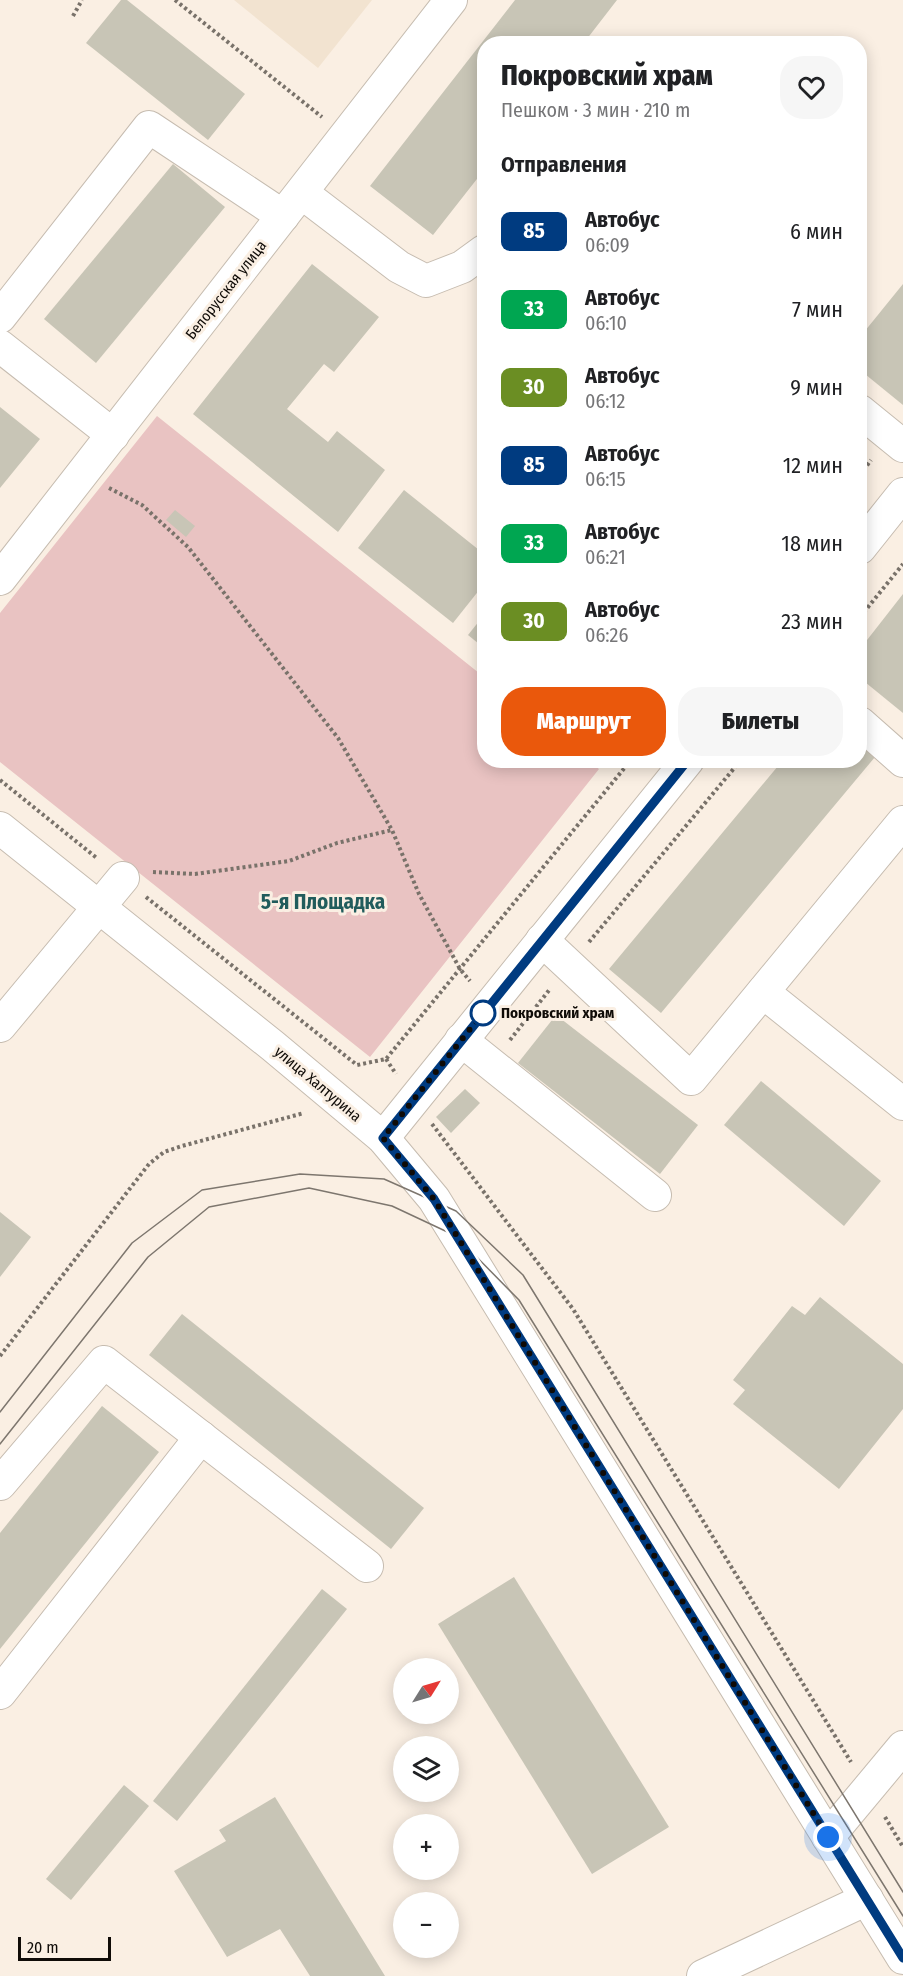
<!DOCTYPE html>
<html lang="ru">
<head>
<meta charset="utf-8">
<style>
  :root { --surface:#fff; --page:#f6f6f6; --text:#202124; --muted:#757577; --accent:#ea580c }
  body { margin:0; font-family:"Fira Sans Condensed",sans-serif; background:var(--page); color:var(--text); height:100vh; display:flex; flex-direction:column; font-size:22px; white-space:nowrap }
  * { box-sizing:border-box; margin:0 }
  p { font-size:20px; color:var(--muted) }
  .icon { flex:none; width:33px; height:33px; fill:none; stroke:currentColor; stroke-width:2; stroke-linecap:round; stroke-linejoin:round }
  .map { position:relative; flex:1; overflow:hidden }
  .panel { position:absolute; left:477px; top:36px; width:390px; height:732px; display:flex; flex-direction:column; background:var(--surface); border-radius:24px; box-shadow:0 3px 15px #0003 }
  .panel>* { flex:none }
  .badge { padding:0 12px; border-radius:9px; font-size:21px; line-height:39px }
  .needle { width:39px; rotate:53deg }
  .tools { position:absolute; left:393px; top:1658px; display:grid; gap:12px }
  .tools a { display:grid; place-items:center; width:66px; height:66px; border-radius:50%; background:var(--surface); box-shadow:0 3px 15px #0003; font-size:30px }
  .scale { position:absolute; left:18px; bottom:15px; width:93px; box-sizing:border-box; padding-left:6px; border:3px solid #0f0b07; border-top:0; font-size:16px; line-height:21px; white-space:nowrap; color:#0f0b07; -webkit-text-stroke:4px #faefe3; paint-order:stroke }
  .you { position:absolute; width:30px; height:30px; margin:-15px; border:4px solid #fff; border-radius:50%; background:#1a73e8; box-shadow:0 0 0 9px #1a73e833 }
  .map>.badge { position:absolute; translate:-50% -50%; box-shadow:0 0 0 3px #fff }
  h2 { padding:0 24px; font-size:22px; line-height:54px }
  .round { display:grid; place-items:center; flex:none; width:63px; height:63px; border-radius:24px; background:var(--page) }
  .headline { display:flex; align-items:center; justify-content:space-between; height:102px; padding:0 24px }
  h1 { font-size:28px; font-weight:800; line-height:45px }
  .button { display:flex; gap:12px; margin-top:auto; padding:12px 24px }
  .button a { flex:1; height:69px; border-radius:24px; background:var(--accent); color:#fff; font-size:24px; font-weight:800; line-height:69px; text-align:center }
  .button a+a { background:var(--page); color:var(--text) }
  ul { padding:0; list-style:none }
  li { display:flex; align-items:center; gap:18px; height:78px; padding:0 24px }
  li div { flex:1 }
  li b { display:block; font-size:22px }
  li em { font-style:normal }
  li .badge { min-width:66px; font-weight:700; text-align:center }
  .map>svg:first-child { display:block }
  .built { fill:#f2e3d0 }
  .green { fill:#e9c3c2 }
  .building { fill:#c8c5b6 }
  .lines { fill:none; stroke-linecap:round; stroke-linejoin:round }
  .minor-casing { stroke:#c6bcb0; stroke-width:34 }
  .path { stroke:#79726a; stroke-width:4; stroke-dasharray:3 3; stroke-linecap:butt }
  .minor { stroke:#fff; stroke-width:32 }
  .tram { stroke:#7d766e; stroke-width:1.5 }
  .line-casing { stroke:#fff; stroke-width:14 }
  .line { stroke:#003b80; stroke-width:9 }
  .walk { stroke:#0f0b07; stroke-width:6; stroke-dasharray:0 10.8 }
  .stop-dot { fill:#fff; stroke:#003b80; stroke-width:3 }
  .labels { text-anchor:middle; stroke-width:6; stroke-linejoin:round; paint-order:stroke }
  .street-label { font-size:15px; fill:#0f0b07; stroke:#faefe3 }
  .stop-label { font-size:15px; font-weight:bold; fill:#0f0b07; stroke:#faefe3; text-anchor:start }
  .district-label { font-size:21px; font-weight:bold; fill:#215c5c; stroke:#faefe3 }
</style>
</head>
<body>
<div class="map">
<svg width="903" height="1976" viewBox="0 0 903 1976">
  <rect width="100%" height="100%" fill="#faefe3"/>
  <polygon class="built" points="234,0 372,0 318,68"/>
  <polygon class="green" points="157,416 484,677 484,760 589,761 599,769 370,1057 0,762 0,613"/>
  <g class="building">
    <polygon points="121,0 127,0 245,94 208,140 86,43"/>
    <polygon points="515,0 617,0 583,44 484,44 484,170 433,235 370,186"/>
    <polygon points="173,164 225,207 96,363 44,319"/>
    <polygon points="312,264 379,317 334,372 324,364 287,409 328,442 337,431 385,470 338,532 193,414"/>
    <polygon points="903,284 903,405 860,370 860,337"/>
    <polygon points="0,407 40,439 0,488"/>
    <polygon points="404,490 484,554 484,584 453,623 358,548"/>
    <polygon points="175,510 195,526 186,537 166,520"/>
    <polygon points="903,594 903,713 860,678 860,649"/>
    <polygon points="484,615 484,648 468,635"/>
    <polygon points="860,744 875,757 661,1013 609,969 783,760 860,760"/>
    <polygon points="556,1015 698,1125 660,1174 518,1063"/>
    <polygon points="761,1081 881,1181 844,1226 724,1125"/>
    <polygon points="465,1089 480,1103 451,1133 436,1117"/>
    <polygon points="0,1212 31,1237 0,1277"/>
    <polygon points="820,1297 903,1364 903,1409 839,1489 733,1404 745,1390 733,1380 792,1306 805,1315"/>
    <polygon points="182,1314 424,1508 391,1549 149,1355"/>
    <polygon points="102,1406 159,1452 0,1649 0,1533"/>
    <polygon points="514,1577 669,1827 592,1874 438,1624"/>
    <polygon points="322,1589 347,1609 177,1821 153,1801"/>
    <polygon points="124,1785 149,1806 71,1900 46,1879"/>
    <polygon points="275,1797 385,1976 310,1976 280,1929 227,1957 174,1871 226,1841 219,1830"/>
  </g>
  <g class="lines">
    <g class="minor-casing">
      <g id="minor">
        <polyline points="302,193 399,267 426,281 462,267 484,251"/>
        <polyline points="0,317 149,127 283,216"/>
        <polyline points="0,346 113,435"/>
        <polyline points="860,411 903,446"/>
        <polyline points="860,548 903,494"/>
        <polyline points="0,579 451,0"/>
        <polyline points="860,723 903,761"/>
        <polyline points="0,828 273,1046 383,1138 434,1199 903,1958"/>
        <polyline points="542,940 691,1079 903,822"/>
        <polyline points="763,992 903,1104"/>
        <polyline points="0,1026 123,878"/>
        <polyline points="461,1040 655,1195"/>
        <polyline points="383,1138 688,760"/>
        <polyline points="0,1484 104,1362 367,1566"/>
        <polyline points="0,1693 201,1437"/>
        <polyline points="828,1837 903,1747"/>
        <polyline points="703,1976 867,1899"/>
      </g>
    </g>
    <g class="path">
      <polyline points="175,0 322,117"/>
      <polyline points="73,16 82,0"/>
      <polyline points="860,475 871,460"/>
      <polyline points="109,488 142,505 188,547 338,738 392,830 419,894 460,969 470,981"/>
      <polyline points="860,617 903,564"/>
      <polyline points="0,780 98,859"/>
      <polyline points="153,872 195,874 289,861 337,843 392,830"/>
      <polyline points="146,897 357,1065 386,1059 631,760"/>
      <polyline points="589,942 741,760"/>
      <polyline points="510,1040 550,989"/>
      <polyline points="386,1059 396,1074"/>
      <polyline points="432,1124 573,1309 851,1762"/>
      <polyline points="0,1356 149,1164 164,1152 182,1146 304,1113"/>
      <polyline points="885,1817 903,1847"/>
    </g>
    <use href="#minor" class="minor"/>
    <g class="tram">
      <polyline points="0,1412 132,1243 202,1190 300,1174 384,1179 456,1211 523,1275 903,1892"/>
      <polyline points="0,1444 148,1257 209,1207 309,1188 392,1206 456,1236 519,1300 903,1916"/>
    </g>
  </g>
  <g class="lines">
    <g class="line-casing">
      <polyline id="line" points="688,760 383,1138 434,1199 445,1217 903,1958"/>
    </g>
    <use href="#line" class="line"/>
    <polyline class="walk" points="483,1013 383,1138 434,1199 828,1837"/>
  </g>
  <circle class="stop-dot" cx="483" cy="1013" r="12"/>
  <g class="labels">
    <g class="street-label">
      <text transform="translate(226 290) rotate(-52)" y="5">Белорусская улица</text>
      <text transform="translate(318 1084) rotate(40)" y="5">улица Халтурина</text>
    </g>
    <g class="stop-label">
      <text x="501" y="1018">Покровский храм</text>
    </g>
    <g class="district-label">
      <text x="323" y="909">5-я Площадка</text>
    </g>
  </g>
</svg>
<div class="tools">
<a><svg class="needle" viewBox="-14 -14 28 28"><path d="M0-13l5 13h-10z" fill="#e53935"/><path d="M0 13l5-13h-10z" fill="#757577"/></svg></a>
<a><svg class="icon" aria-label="layers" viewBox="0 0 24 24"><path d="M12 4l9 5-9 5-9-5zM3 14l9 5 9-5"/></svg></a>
<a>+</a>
<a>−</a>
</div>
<div class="scale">20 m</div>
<div class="you" style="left:828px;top:1837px"></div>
<section class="panel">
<div class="headline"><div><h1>Покровский храм</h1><p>Пешком · 3 мин · 210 m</p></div><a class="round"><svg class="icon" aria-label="heart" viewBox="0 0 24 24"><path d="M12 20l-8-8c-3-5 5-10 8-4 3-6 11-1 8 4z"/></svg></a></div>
<h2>Отправления</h2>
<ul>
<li><span class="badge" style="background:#003b80;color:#fff">85</span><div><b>Автобус</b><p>06:09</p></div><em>6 мин</em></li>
<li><span class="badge" style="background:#00a651;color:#fff">33</span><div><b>Автобус</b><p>06:10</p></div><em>7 мин</em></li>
<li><span class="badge" style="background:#6b8e23;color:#fff">30</span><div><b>Автобус</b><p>06:12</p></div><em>9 мин</em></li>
<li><span class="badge" style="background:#003b80;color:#fff">85</span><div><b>Автобус</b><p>06:15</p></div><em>12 мин</em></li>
<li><span class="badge" style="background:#00a651;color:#fff">33</span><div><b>Автобус</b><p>06:21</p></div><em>18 мин</em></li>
<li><span class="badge" style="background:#6b8e23;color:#fff">30</span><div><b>Автобус</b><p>06:26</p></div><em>23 мин</em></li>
</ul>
<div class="button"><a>Маршрут</a><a>Билеты</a></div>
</section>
</div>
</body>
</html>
